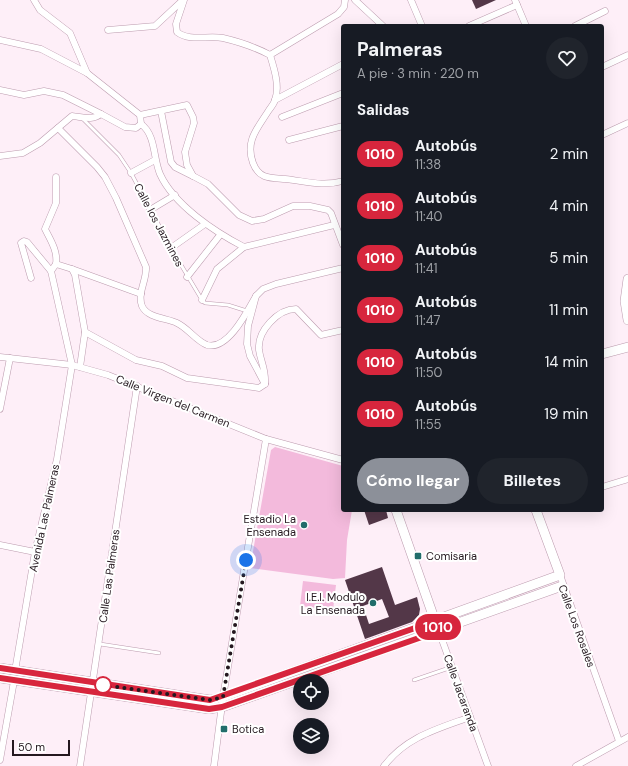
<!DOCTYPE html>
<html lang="es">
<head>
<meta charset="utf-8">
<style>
  :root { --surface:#171b24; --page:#20242c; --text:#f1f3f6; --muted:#9ea1a6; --accent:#8c9099 }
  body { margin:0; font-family:"DM Sans",sans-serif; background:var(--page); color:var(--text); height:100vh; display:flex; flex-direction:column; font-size:15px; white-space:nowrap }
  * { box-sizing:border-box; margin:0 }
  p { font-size:13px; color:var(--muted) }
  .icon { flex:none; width:22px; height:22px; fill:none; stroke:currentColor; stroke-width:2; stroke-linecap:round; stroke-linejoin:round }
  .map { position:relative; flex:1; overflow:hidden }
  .drawer { position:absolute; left:341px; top:24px; width:263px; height:488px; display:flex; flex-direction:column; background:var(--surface); border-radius:4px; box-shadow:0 4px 16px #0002 }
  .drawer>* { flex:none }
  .badge { padding:0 8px; border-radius:13px; font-size:14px; line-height:26px }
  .controls { position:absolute; left:293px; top:674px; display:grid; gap:8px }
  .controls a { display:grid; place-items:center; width:36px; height:36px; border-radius:50%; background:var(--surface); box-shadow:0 4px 16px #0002; font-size:20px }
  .scale { position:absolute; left:12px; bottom:10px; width:58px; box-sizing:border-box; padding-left:4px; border:2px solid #24181f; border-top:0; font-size:11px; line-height:14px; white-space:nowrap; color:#24181f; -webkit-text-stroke:3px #fff; paint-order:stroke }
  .you { position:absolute; width:20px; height:20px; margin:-10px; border:3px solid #fff; border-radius:50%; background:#1a73e8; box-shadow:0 0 0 6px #1a73e833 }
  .map>.badge { position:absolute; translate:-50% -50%; box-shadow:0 0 0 2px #fff }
  h2 { padding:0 16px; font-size:15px; line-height:36px }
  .round { display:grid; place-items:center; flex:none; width:42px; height:42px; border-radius:21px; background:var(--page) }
  .head { display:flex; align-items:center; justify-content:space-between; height:68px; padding:0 16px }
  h1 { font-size:19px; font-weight:700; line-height:30px }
  .button { display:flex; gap:8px; margin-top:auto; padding:8px 16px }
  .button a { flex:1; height:46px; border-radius:24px; background:var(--accent); color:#fff; font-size:16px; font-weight:700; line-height:46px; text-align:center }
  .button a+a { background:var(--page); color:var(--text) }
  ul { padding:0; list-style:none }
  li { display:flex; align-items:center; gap:12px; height:52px; padding:0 16px }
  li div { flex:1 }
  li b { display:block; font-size:15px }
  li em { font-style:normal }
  li .badge { min-width:44px; font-weight:700; text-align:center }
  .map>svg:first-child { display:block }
  .green { fill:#f3badc }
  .building { fill:#533748; fill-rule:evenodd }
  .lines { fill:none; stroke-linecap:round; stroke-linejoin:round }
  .lane-casing { stroke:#bc9bae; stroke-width:4 }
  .street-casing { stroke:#bc9bae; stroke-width:7 }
  .secondary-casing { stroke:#bc9bae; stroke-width:10 }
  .lane { stroke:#fff; stroke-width:3 }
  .street { stroke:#fff; stroke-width:6 }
  .secondary { stroke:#fff; stroke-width:9 }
  .line-casing { stroke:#fff; stroke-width:9 }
  .line { stroke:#d7263d; stroke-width:6 }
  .walk { stroke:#24181f; stroke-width:4; stroke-dasharray:0 7.2 }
  .poi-dot { fill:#216d6b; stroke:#fff; stroke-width:1.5 }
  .stop-dot { fill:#fff; stroke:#d7263d; stroke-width:2 }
  .labels { text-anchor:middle; stroke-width:4; stroke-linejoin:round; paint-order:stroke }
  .street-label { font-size:11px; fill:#24181f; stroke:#fff }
  .poi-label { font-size:11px; fill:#24181f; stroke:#fff; text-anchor:end }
</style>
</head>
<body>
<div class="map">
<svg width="628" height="766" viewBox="0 0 628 766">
  <rect width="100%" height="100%" fill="#feeff8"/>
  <g class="green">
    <polygon points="275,447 343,466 343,510 352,510 347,540 345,578 333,579 250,568 271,450"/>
    <polygon points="303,581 336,585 333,610 300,606"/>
  </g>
  <g class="building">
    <polygon points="472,0 496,0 476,9"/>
    <polygon points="364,510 386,510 388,518 369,525"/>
    <path d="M382,567L395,605L417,597L420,609L419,615L412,622L365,639L345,580ZM382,599L389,617L369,624L363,606Z"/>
  </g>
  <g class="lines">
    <g class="lane-casing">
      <g id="lane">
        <polyline points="82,118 119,155 131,173 171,248 202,300 205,303 228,305 247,311"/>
        <polyline points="100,644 159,653"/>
        <polyline points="414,680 452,667"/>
      </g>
    </g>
    <g class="street-casing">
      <g id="street">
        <path d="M184,0L176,24L177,32C190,42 208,35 223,38C240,42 255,47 270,55C274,68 280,86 275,100C274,104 271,107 269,110C257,129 245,141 253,163C259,179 270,178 285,179C305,181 323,187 343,181"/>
        <polyline points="355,0 383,26"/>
        <polyline points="411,0 422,26"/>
        <polyline points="515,0 526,26"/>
        <polyline points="469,26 517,5"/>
        <polyline points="575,26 605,11"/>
        <polyline points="108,30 155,26 183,0"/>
        <polyline points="0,40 41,49 87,73"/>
        <polyline points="270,55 338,14 344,7 345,0"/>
        <polyline points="602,67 628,55"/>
        <polyline points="0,90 24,95 44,91 63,95 101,114"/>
        <polyline points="275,100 343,64"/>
        <polyline points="161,111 171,162 175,167 193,176"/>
        <polyline points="140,115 187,105 193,117 194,123 185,152 187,165 193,176 208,184 239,215 252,221 264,219 293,206 310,206 328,210 331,213 343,245"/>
        <polyline points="282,117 343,93"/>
        <path d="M141,124C156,135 153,158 160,174C174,205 215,232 244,247L334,225"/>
        <path d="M58,128L97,167L105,177L116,198L146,267C147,280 137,293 142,306C147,318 167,318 177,323C188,328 196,341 207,345C228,351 248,310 256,296"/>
        <polyline points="602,135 628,123"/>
        <polyline points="289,140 343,126"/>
        <path d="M0,156L23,153L40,143L72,116C83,117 92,121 101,114L125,127L136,128L141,124L140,115L87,73L70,33L40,10L34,0"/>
        <polyline points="131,173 155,160"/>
        <path d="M56,177V203L45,229C50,239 58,251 56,264L72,269L75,275L85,332L80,367"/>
        <polyline points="150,210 175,195"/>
        <polyline points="171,248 205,224"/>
        <polyline points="72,269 141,294"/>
        <polyline points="187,277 220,235"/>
        <polyline points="31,278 21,243 24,241 27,242 51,271"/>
        <polyline points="202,300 217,269 244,247"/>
        <path d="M85,332L136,360L162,366L187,378L259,388L265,384C266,369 261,363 259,350C257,331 278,309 296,309L321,335L343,330"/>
        <polyline points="0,357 72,365 108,375 266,439 343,460"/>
        <polyline points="265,384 250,356 247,344 248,326 256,296 263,289 276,284 343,268"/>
        <polyline points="0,409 10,358"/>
        <polyline points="602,487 628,479"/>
        <polyline points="0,545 35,552"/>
        <polyline points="560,575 619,741"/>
        <polyline points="437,626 488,766"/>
        <polyline points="15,671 35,552 57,459 72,365 51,271 56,264"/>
        <polyline points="0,760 14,681"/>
        <polyline points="80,766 137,386"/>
        <polyline points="214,766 223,697 266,439"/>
        <path d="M384,766C406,737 437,729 470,717"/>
        <polyline points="576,766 628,737"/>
      </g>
    </g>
    <g class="secondary-casing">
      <g id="secondary">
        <polyline points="628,279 625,301 628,320"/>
        <polyline points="602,354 628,347"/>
        <polyline points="396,510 435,621"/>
        <polyline points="0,668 210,700 223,697 560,575 536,510"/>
        <polyline points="0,678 209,709 222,707 562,586"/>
      </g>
    </g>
    <use href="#lane" class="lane"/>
    <use href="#street" class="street"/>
    <use href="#secondary" class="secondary"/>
  </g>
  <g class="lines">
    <g class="line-casing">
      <polyline id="line" points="0,668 210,700 435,621 439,631 222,707 209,709 0,678"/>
    </g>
    <use href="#line" class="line"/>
    <polyline class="walk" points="103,685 210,700 223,697 246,560"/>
  </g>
  <g class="poi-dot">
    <circle cx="304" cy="525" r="4"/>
    <rect x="414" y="552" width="8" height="8" rx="2"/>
    <circle cx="373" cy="603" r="4"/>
    <rect x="220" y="725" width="8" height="8" rx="2"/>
  </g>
  <circle class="stop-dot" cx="103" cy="685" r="8"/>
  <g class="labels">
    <g class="street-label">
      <text transform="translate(159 225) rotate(62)" y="4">Calle los Jazmines</text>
      <text transform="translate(173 401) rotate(22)" y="4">Calle Virgen del Carmen</text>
      <text transform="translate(44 518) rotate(-78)" y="4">Avenida Las Palmeras</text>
      <text transform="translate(109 576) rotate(-82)" y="4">Calle Las Palmeras</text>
      <text transform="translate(577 626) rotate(70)" y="4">Calle Los Rosales</text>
      <text transform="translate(461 693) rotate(70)" y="4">Calle Jacaranda</text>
    </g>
    <g class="poi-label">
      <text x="296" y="523">Estadio La<tspan x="296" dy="13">Ensenada</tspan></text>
      <text x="426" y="560" text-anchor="start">Comisaria</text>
      <text x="365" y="601">I.E.I. Modulo<tspan x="365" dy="13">La Ensenada</tspan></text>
      <text x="232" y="733" text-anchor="start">Botica</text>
    </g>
  </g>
</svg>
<div class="controls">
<a><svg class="icon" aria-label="locate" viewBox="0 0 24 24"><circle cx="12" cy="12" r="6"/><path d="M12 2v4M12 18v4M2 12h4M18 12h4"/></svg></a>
<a><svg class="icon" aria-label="layers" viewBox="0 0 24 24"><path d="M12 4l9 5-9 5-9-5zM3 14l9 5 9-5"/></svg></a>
</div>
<div class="scale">50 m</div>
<div class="you" style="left:246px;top:560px"></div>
<b class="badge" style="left:438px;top:627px;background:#d7263d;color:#fff">1010</b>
<section class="drawer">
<div class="head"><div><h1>Palmeras</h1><p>A pie · 3 min · 220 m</p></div><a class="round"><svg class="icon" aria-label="heart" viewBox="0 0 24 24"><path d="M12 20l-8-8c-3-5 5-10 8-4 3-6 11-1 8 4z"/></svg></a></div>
<h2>Salidas</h2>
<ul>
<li><span class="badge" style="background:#d7263d;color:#fff">1010</span><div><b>Autobús</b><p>11:38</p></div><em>2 min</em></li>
<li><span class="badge" style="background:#d7263d;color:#fff">1010</span><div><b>Autobús</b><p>11:40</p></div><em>4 min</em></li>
<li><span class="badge" style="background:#d7263d;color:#fff">1010</span><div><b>Autobús</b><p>11:41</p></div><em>5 min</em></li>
<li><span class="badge" style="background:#d7263d;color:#fff">1010</span><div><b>Autobús</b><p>11:47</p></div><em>11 min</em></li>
<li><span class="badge" style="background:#d7263d;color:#fff">1010</span><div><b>Autobús</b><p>11:50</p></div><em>14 min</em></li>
<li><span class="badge" style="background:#d7263d;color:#fff">1010</span><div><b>Autobús</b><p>11:55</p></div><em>19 min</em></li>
</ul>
<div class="button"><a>Cómo llegar</a><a>Billetes</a></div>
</section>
</div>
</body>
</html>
